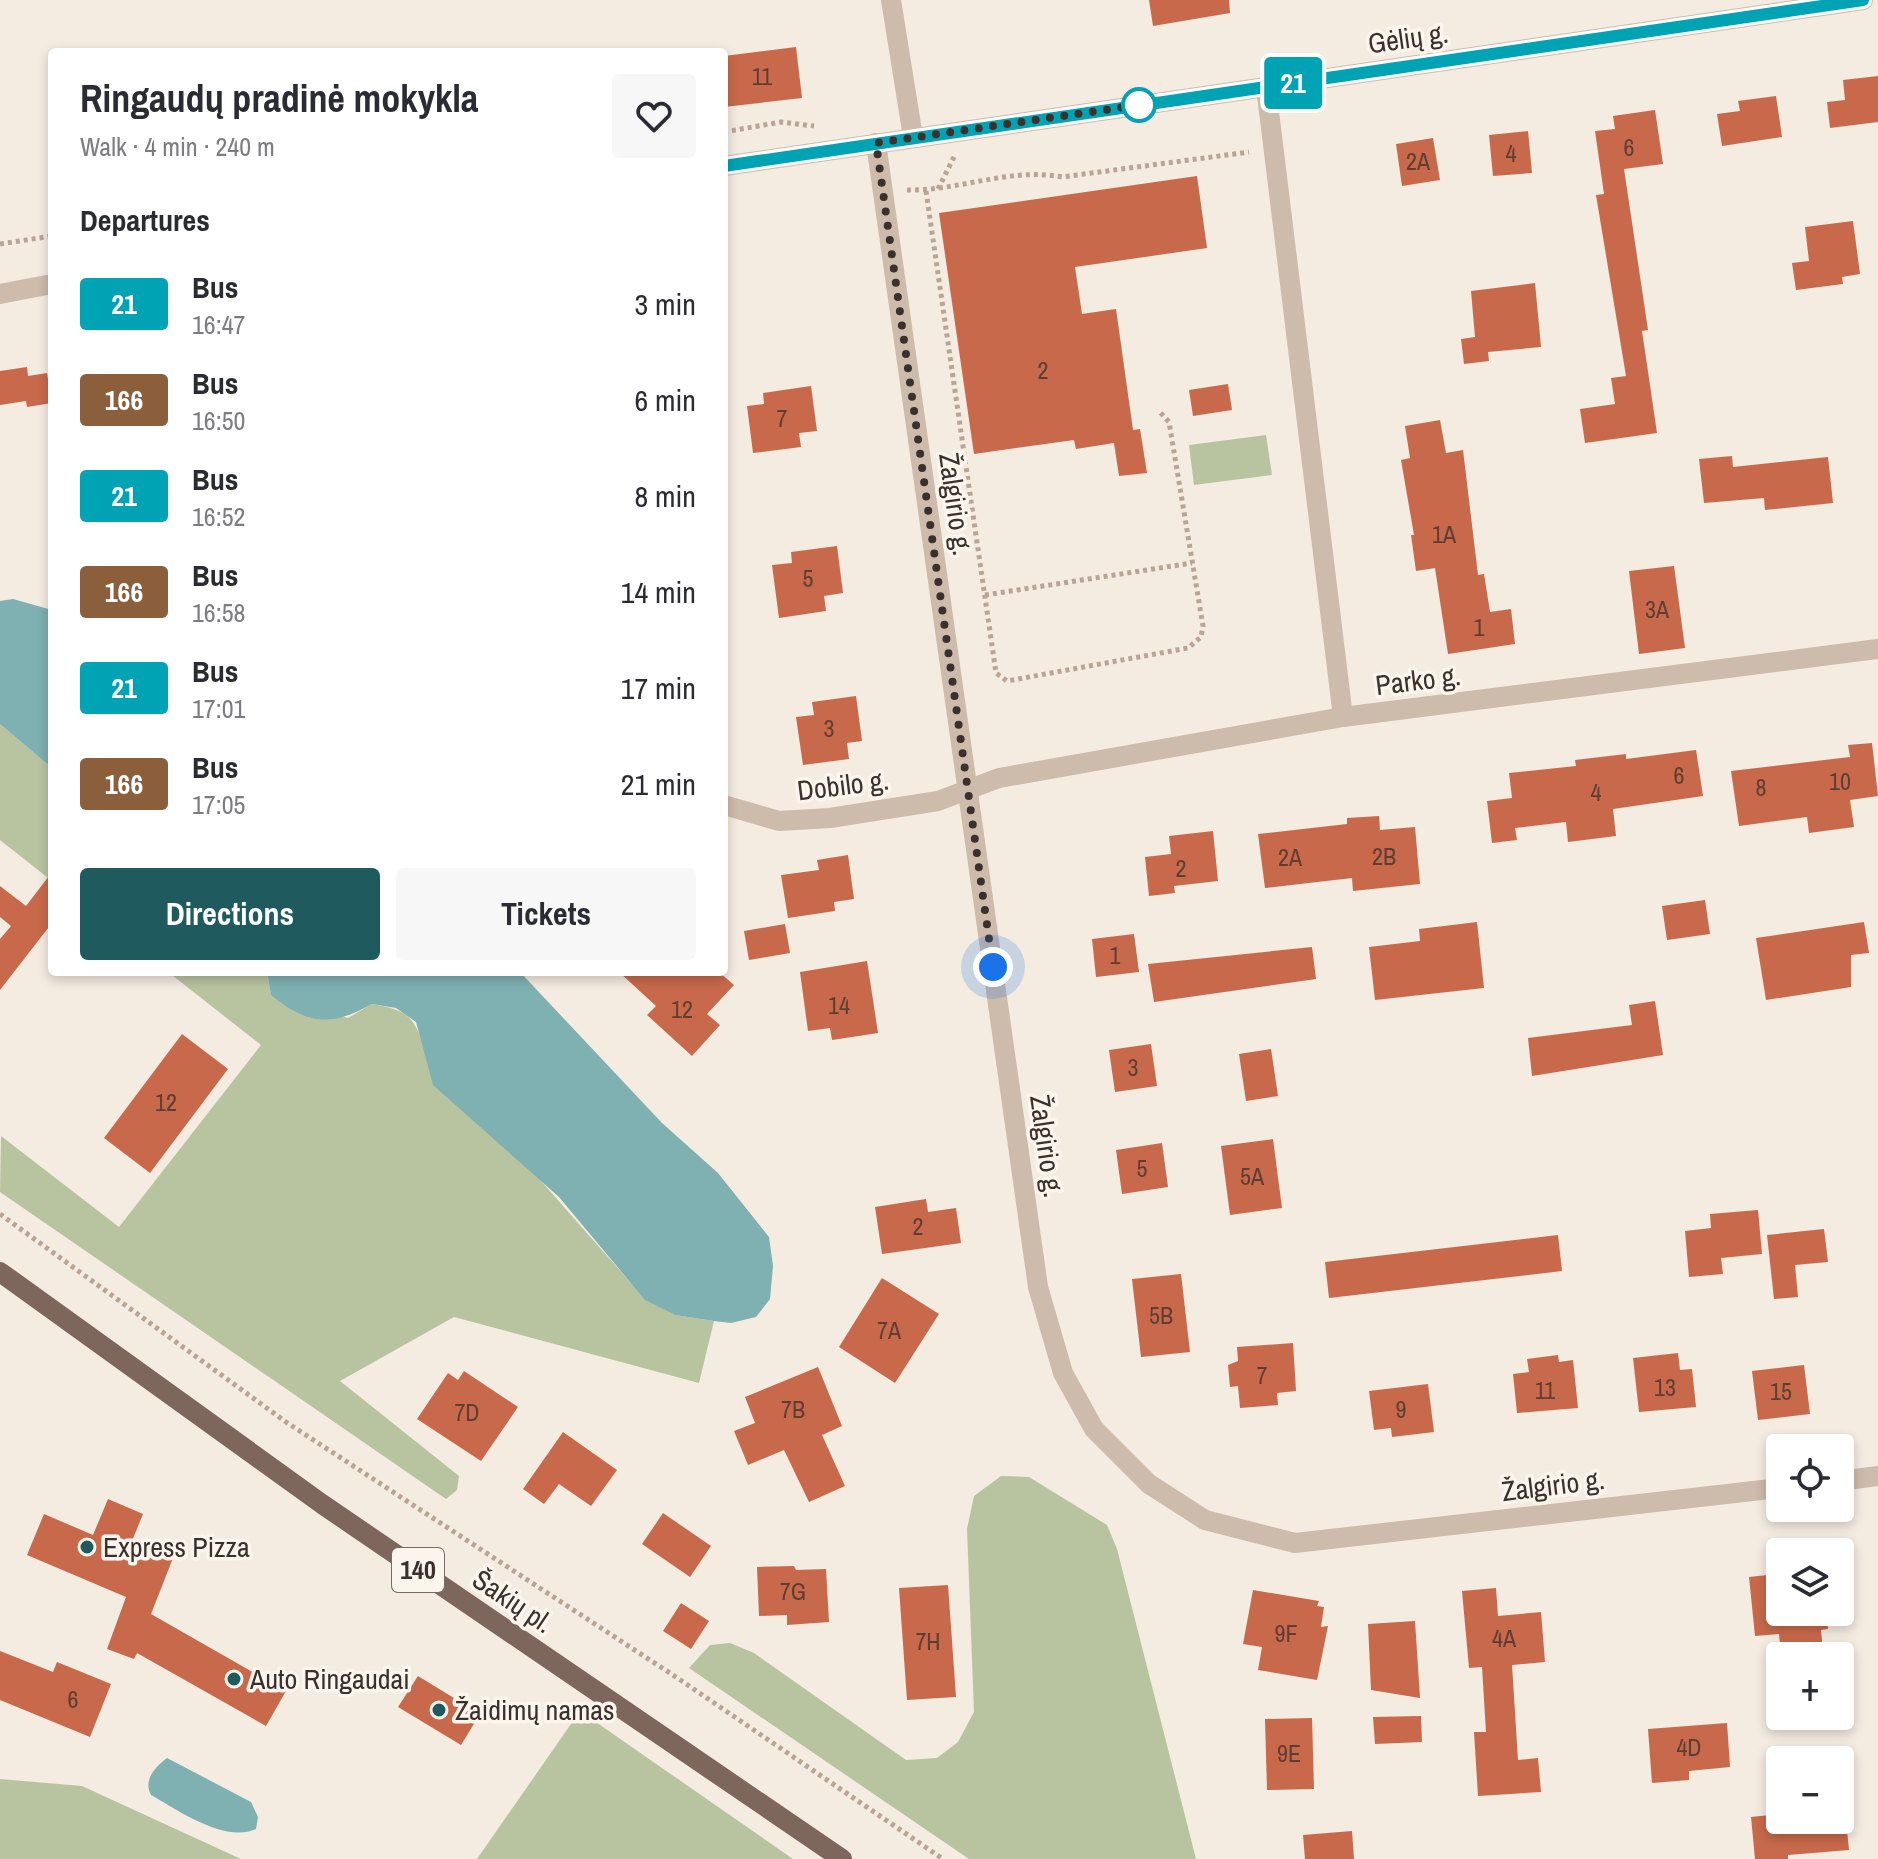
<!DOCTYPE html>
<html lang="en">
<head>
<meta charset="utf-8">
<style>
  :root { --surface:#fff; --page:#f7f7f7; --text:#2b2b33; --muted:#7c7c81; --accent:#1f5a5e }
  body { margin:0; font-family:"Archivo Narrow",sans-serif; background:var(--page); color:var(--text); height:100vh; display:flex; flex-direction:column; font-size:30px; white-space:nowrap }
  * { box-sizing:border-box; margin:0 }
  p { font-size:26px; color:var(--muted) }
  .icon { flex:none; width:44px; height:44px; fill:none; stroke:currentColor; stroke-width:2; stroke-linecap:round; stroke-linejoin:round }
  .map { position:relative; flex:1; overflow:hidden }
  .drawer { position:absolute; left:48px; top:48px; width:680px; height:928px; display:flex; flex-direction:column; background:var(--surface); border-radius:8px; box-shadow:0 4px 12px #0003 }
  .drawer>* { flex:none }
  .badge { padding:0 16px; border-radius:6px; font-size:28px; line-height:52px }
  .buttons { position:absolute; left:1766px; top:1434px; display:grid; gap:16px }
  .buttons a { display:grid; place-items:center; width:88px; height:88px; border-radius:8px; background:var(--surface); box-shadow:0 4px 12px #0003; font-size:40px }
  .you { position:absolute; width:40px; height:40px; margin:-20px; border:6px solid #fff; border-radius:50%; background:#1a73e8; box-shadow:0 0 0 12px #1a73e833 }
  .map>.badge { position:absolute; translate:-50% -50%; box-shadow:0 0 0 4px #fff }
  h2 { padding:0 32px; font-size:30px; line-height:72px }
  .round { display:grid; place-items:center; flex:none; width:84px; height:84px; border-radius:8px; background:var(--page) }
  .summary { display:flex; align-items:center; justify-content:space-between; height:136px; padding:0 32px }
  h1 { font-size:38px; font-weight:700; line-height:60px }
  .button { display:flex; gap:16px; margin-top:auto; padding:16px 32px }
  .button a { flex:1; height:92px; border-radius:8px; background:var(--accent); color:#fff; font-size:32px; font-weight:700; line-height:92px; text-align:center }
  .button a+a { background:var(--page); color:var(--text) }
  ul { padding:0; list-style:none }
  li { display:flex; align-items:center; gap:24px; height:96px; padding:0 32px }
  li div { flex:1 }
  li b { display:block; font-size:30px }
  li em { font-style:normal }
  li .badge { min-width:88px; font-weight:700; text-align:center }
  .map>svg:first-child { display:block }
  .green { fill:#b8c4a0 }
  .water { fill:#7fb0b2 }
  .building { fill:#c8694b }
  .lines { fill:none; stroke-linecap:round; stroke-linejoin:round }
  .path { stroke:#b9a596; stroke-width:5; stroke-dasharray:4 4; stroke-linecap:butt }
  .minor { stroke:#cdbbac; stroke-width:20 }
  .primary { stroke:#7d675c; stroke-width:20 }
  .line-casing { stroke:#fff; stroke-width:18 }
  .line { stroke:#00a3b4; stroke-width:12 }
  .walk { stroke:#3b302b; stroke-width:8; stroke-dasharray:0 14.4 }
  .stop-dot { fill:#fff; stroke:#00a3b4; stroke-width:4 }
  .poi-dot { fill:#1f5a5e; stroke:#fbf5ee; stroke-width:3 }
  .labels { text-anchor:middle; stroke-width:7; stroke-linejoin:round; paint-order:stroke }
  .number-label { font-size:24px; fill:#5e3e33 }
  .shield { fill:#fbf5ee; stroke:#756b66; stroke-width:2 }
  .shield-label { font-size:26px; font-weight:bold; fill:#3b302b }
  .street-label { font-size:28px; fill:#3b302b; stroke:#fbf5ee }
  .poi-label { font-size:28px; fill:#3b302b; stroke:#fbf5ee; text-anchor:start }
</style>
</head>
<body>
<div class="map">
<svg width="1878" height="1859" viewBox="0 0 1878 1859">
  <rect width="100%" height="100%" fill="#f4ebe1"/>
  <g class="green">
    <polygon points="1266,435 1272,475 1194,485 1189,445"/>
    <polygon points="0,724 52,768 52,881 0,840"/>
    <path d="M168,972H267L271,995L348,1018L372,1004C406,1010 414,1015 424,1048L645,1299L675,1315L714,1321L699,1383L454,1317L340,1381L459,1476L457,1490L446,1499L0,1192L1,1136L119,1227L261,1045Z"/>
    <polygon points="1001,1476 1029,1477 1107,1525 1117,1549 1196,1859 969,1859 689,1668 710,1645 730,1643 754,1653 906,1760 937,1758 958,1742 974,1712 967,1529 974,1496"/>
    <polygon points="580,1711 793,1859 477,1859"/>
    <polygon points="0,1779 82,1786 241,1859 0,1859"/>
  </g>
  <g class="water">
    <polygon points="13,599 52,610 52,768 0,724 0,601"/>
    <path d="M267,972H520L662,1123L718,1173L769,1237L773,1266L770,1299L756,1317L731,1323L714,1321L675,1315L645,1300L559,1197L433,1085L416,1022L396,1008L372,1004C331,1027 308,1025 271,995Z"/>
    <path d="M167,1758L251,1802L258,1817L256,1829C225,1843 179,1811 151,1795C143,1780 155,1767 167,1758Z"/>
  </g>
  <g class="building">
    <polygon points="1149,0 1229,0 1230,13 1153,26"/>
    <polygon points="796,47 802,98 724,107 724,56"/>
    <polygon points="1878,76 1878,122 1830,128 1827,102 1845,100 1843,80"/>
    <polygon points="1776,96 1782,137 1722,146 1717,114 1740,111 1738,101"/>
    <polygon points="1655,110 1663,164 1624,169 1648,330 1642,331 1657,433 1585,443 1580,409 1615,404 1611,378 1626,376 1596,195 1604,194 1595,131 1615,129 1613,116"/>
    <polygon points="1528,131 1532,173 1493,176 1489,135"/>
    <polygon points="1433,138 1440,180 1402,186 1396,144"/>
    <polygon points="1197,176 1207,248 1075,267 1082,314 1116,309 1133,430 1140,429 1147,473 1119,476 1114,443 1076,449 1074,440 974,454 939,213"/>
    <polygon points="1853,221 1860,274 1842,277 1843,284 1796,290 1792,263 1809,261 1805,227"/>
    <polygon points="1535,283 1541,347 1488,352 1489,361 1464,364 1461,339 1475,337 1471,291"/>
    <polygon points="27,367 28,376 47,373 52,403 27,407 26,401 0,405 0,371"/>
    <polygon points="1228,384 1232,410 1193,416 1189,390"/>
    <polygon points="811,386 817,431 799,433 801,447 753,453 747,406 764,404 763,393"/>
    <polygon points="1440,420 1446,453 1463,450 1478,575 1484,574 1490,612 1511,609 1515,644 1448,654 1435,568 1416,571 1411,535 1414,535 1401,460 1410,458 1405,426"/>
    <polygon points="1732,456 1733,467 1828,457 1833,503 1765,510 1764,498 1704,503 1699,459"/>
    <polygon points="837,546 843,593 824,596 826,611 779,618 772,565 792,563 791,552"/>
    <polygon points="1674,566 1685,648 1639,654 1629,571"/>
    <polygon points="856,696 862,741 847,743 849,759 803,765 796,717 814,715 812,702"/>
    <polygon points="1872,743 1878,796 1850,800 1854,827 1809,833 1807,817 1739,826 1731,771 1850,757 1848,745"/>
    <polygon points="1696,750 1703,796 1613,809 1616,836 1568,842 1566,822 1515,828 1517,840 1492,843 1487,801 1512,798 1509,773 1576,766 1575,760 1626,754 1626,759"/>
    <polygon points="1379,816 1380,830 1415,827 1420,884 1353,891 1352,878 1265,888 1258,834 1347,824 1347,818"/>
    <polygon points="1213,831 1218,881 1174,886 1175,893 1149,896 1145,857 1171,854 1169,836"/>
    <polygon points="848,855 854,899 834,902 835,911 788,918 781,875 819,870 817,860"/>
    <polygon points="52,872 52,923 0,990 0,939 11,926 0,917 0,886 26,906"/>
    <polygon points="1705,900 1710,934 1667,940 1662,906"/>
    <polygon points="1477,922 1484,988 1375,1000 1369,947 1420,941 1419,929"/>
    <polygon points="1864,922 1869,953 1851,955 1851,987 1766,1000 1756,938"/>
    <polygon points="785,924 790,953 749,960 744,931"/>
    <polygon points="1134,934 1139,972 1096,977 1092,939"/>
    <polygon points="1312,947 1316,979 1154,1002 1148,964"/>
    <polygon points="867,961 878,1033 832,1040 830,1028 808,1031 800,972"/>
    <polygon points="619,972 719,972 734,985 707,1014 720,1025 692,1056 647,1015 656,1006"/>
    <polygon points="1655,1001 1663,1055 1532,1076 1528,1038 1632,1025 1629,1005"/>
    <polygon points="182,1034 228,1069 150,1173 104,1138"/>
    <polygon points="1151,1044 1157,1086 1115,1092 1109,1050"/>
    <polygon points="1271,1049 1278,1096 1246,1101 1239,1054"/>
    <polygon points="1273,1139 1282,1208 1230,1215 1221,1146"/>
    <polygon points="1162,1143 1168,1187 1122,1194 1116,1150"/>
    <polygon points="926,1199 928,1212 956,1208 961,1243 882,1254 875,1207"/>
    <polygon points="1758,1210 1762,1254 1721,1258 1723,1274 1689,1277 1685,1231 1711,1228 1710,1214"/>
    <polygon points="1824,1229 1828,1262 1795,1265 1798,1297 1774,1299 1767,1235"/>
    <polygon points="1558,1235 1562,1271 1329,1298 1325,1262"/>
    <polygon points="1181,1274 1190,1352 1141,1357 1132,1279"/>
    <polygon points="882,1278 939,1314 895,1383 839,1347"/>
    <polygon points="1293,1343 1296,1391 1277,1393 1278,1405 1240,1408 1238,1386 1230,1387 1228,1365 1238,1361 1237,1347"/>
    <polygon points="1678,1353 1680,1370 1692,1369 1696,1407 1639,1412 1633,1358"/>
    <polygon points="1558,1355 1559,1362 1573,1360 1578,1408 1517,1413 1513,1374 1529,1372 1527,1359"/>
    <polygon points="1804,1365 1810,1414 1758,1420 1752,1371"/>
    <polygon points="818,1367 842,1426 822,1435 845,1486 809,1502 784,1450 748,1465 734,1431 755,1423 745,1397"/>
    <polygon points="464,1371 518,1407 481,1461 417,1419 448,1373 458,1380"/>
    <polygon points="1428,1384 1434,1432 1392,1437 1391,1428 1374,1430 1369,1391"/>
    <polygon points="563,1432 617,1470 591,1506 559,1484 544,1504 523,1489"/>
    <polygon points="108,1499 143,1514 132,1541 173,1558 151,1614 286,1691 266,1726 137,1653 134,1659 107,1649 126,1597 27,1555 44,1514 93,1535"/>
    <polygon points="663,1513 711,1546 690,1577 642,1544"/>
    <polygon points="794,1566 796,1570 826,1569 829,1622 787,1625 787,1615 759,1616 757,1567"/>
    <polygon points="1777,1574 1780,1612 1827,1612 1828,1629 1821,1630 1823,1650 1781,1654 1779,1634 1755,1636 1749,1577"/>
    <polygon points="948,1585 956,1697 907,1700 899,1588"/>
    <polygon points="1496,1588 1498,1616 1541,1612 1545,1662 1512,1665 1518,1760 1538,1758 1541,1792 1478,1796 1474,1732 1486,1732 1482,1667 1469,1668 1462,1591"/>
    <polygon points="1253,1590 1319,1601 1317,1606 1324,1607 1321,1627 1328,1626 1317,1680 1258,1670 1262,1647 1243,1644"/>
    <polygon points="681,1603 709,1621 691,1649 663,1631"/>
    <polygon points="1415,1621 1420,1698 1371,1690 1368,1624"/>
    <polygon points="0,1651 53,1672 57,1662 111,1684 90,1737 0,1700"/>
    <polygon points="418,1676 480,1714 461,1745 398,1707"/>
    <polygon points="1421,1716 1422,1742 1375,1744 1373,1717"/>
    <polygon points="1312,1718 1314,1789 1267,1790 1265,1719"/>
    <polygon points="1727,1723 1730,1767 1689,1771 1689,1780 1652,1783 1648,1729"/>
    <polygon points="1780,1814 1780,1820 1846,1820 1849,1850 1788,1855 1788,1859 1755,1859 1751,1817"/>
    <polygon points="1352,1831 1354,1859 1305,1859 1303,1835"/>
  </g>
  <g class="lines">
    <g class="path">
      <polyline points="724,132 781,122 814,126"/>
      <polyline points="938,189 955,155"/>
      <path d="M907,190C959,191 1011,167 1062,177L1249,152"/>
      <polyline points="926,191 996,673 1007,681 1188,648 1201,637 1203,626 1169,422 1159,411"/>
      <polyline points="0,244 52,236"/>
      <polyline points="985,595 1192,563"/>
      <polyline points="0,1214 286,1422 679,1679 943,1859"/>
    </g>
    <g class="minor">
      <polyline points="891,0 913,137"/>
      <polyline points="1266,87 1343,717"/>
      <polyline points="876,143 1038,1287 1063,1373 1094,1429 1149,1484 1205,1520 1295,1543 1780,1488"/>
      <polyline points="724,166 1863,0"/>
      <polyline points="0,294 52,284"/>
      <polyline points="724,805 779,821 830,818 938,801 999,778 1343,717 1878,649"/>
      <polyline points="1840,1481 1878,1476"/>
    </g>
    <polyline class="primary" points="0,1272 322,1504 842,1859"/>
  </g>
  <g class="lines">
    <g class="line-casing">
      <polyline id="line" points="724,166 1863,0"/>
    </g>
    <use href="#line" class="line"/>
    <polyline class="walk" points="993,967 876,143 1139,105"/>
  </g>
  <circle class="stop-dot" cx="1139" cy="105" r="16"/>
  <g class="poi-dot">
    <circle cx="87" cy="1547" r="8"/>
    <circle cx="234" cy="1679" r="8"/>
    <circle cx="439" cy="1710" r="8"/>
  </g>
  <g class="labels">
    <g class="number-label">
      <text x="762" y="85">11</text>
      <text x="1629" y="156">6</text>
      <text x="1511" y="162">4</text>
      <text x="1418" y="170">2A</text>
      <text x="1043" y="379">2</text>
      <text x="782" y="427">7</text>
      <text x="1444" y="543">1A</text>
      <text x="808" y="587">5</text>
      <text x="1657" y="618">3A</text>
      <text x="1479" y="636">1</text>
      <text x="829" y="737">3</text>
      <text x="1679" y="784">6</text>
      <text x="1840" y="790">10</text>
      <text x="1761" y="796">8</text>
      <text x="1596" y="801">4</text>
      <text x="1384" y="865">2B</text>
      <text x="1290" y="866">2A</text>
      <text x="1181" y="877">2</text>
      <text x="1115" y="964">1</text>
      <text x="839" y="1014">14</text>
      <text x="682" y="1018">12</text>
      <text x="1133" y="1076">3</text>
      <text x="166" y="1111">12</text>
      <text x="1142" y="1177">5</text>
      <text x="1252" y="1185">5A</text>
      <text x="918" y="1235">2</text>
      <text x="1161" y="1324">5B</text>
      <text x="889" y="1339">7A</text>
      <text x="1262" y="1384">7</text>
      <text x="1665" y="1396">13</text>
      <text x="1545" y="1399">11</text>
      <text x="1781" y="1400">15</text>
      <text x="793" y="1418">7B</text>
      <text x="1401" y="1418">9</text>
      <text x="467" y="1421">7D</text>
      <text x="793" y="1600">7G</text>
      <text x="1286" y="1642">9F</text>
      <text x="1504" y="1647">4A</text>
      <text x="928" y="1650">7H</text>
      <text x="73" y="1708">6</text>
      <text x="1689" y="1756">4D</text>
      <text x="1289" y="1762">9E</text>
    </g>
    <rect class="shield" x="392" y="1548" width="52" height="44" rx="6"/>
    <g class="shield-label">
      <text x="418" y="1579">140</text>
    </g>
    <g class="street-label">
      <text transform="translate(1408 38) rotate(-8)" y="10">Gėlių g.</text>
      <text transform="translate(956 504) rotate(82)" y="10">Žalgirio g.</text>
      <text transform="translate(1418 680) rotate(-7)" y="10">Parko g.</text>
      <text transform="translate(843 785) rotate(-7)" y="10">Dobilo g.</text>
      <text transform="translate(1047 1146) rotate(82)" y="10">Žalgirio g.</text>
      <text transform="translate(1553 1485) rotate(-7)" y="10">Žalgirio g.</text>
      <text transform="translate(513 1601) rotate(34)" y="10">Šakių pl.</text>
    </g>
    <g class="poi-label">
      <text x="103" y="1557">Express Pizza</text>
      <text x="250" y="1689">Auto Ringaudai</text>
      <text x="455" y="1720">Žaidimų namas</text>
    </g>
  </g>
</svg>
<div class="buttons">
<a><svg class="icon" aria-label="locate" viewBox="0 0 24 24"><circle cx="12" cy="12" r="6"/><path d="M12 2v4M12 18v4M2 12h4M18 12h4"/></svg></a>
<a><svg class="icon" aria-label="layers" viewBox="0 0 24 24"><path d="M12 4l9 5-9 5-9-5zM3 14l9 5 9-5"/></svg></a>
<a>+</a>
<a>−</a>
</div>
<div class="you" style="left:993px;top:967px"></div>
<b class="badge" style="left:1293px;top:83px;background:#00a3b4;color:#fff">21</b>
<section class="drawer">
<div class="summary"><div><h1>Ringaudų pradinė mokykla</h1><p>Walk · 4 min · 240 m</p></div><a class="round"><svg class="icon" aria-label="heart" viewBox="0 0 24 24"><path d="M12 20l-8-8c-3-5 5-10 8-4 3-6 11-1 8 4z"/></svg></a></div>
<h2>Departures</h2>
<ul>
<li><span class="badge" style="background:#00a3b4;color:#fff">21</span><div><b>Bus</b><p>16:47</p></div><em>3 min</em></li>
<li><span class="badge" style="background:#8b5e3c;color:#fff">166</span><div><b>Bus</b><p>16:50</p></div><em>6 min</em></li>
<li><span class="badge" style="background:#00a3b4;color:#fff">21</span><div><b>Bus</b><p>16:52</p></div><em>8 min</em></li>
<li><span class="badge" style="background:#8b5e3c;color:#fff">166</span><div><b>Bus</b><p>16:58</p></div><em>14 min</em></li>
<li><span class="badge" style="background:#00a3b4;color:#fff">21</span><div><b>Bus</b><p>17:01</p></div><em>17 min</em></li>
<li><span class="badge" style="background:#8b5e3c;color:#fff">166</span><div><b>Bus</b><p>17:05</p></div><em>21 min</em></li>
</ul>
<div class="button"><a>Directions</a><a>Tickets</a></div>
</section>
</div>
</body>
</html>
